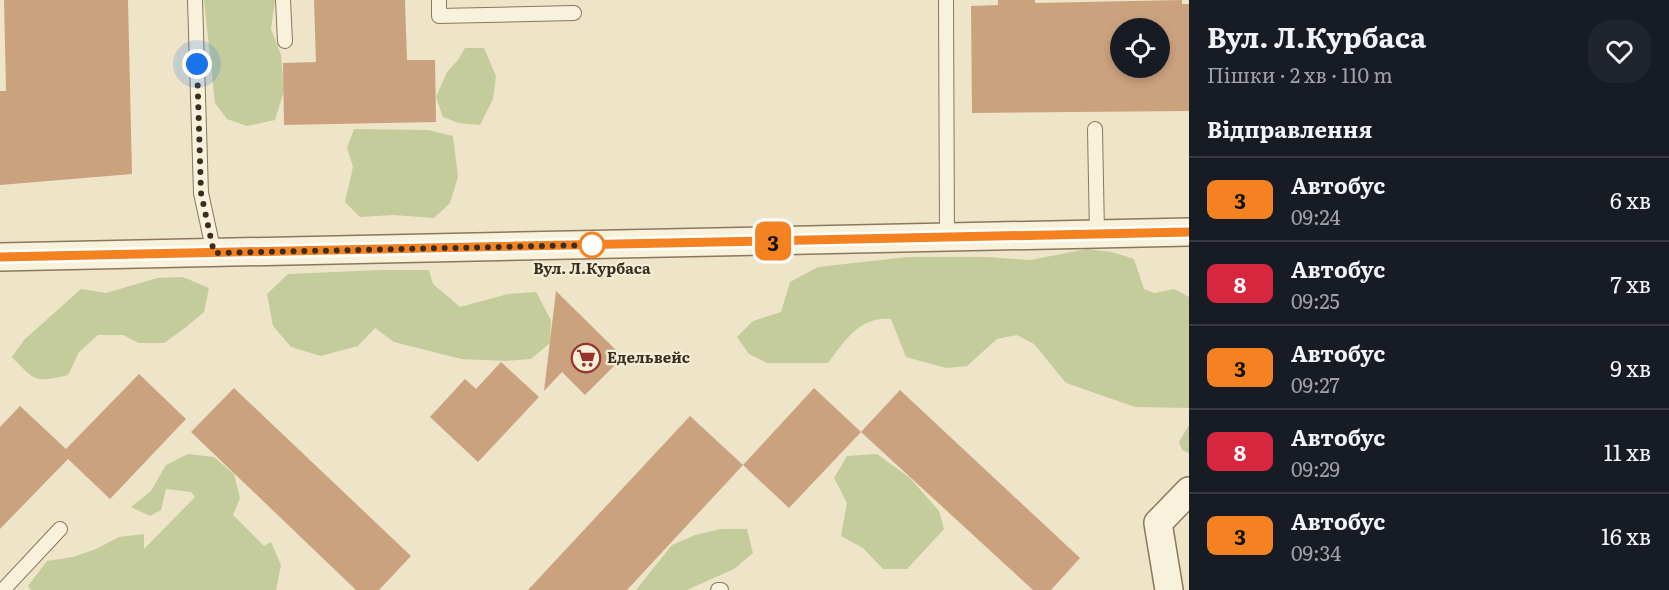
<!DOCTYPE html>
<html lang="uk">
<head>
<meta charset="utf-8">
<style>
  :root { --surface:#171b24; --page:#20242c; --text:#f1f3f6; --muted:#9ea1a6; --line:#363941 }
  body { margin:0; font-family:Literata,serif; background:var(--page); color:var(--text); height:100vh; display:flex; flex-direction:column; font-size:22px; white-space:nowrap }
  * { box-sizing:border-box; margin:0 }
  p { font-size:20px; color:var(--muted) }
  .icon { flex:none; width:33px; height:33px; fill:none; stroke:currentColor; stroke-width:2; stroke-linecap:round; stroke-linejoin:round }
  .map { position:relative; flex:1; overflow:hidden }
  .panel { display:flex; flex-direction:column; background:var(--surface); width:480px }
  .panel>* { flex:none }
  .badge { padding:0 12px; border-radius:9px; font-size:21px; line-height:39px }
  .buttons { position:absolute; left:1110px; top:18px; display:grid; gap:12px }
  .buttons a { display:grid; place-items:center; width:60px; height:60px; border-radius:50%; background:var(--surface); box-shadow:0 3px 9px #0003; font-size:30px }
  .you { position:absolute; width:30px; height:30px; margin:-15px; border:4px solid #fff; border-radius:50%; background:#1a73e8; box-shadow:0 0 0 9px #1a73e833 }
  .map>.badge { position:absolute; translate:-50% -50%; box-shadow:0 0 0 3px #fff }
  h2 { padding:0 18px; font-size:22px; line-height:54px }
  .round { display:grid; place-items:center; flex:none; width:63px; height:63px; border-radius:24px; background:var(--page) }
  .head { display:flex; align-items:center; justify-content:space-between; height:102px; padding:0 18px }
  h1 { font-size:28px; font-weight:700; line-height:45px }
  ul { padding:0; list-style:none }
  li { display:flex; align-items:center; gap:18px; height:84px; padding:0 18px; border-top:2px solid var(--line) }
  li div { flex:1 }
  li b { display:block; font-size:22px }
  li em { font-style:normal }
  li .badge { min-width:66px; font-weight:700; text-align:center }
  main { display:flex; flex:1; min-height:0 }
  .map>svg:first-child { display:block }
  .green { fill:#c4cc9b }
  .building { fill:#cba27e; fill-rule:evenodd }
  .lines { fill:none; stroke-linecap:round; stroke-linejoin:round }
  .lane-casing { stroke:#8a775d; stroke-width:16 }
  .street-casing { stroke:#8a775d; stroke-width:30 }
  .lane { stroke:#f8f1db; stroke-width:14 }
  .street { stroke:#f8f1db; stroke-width:27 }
  .line-casing { stroke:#fff; stroke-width:14 }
  .line { stroke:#f58220; stroke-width:9 }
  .walk { stroke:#3a2e20; stroke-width:6; stroke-dasharray:0 10.8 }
  .stop-dot { fill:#fff; stroke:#f58220; stroke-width:3 }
  .labels { text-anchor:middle; stroke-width:4.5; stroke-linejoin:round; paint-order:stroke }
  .stop-label { font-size:15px; font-weight:bold; fill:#3a2e20; stroke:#f5eed7 }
  .poi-label { font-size:15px; font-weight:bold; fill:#3a2e20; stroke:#f5eed7; text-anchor:start }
</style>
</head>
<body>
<main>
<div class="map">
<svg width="1189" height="590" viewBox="0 0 1189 590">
  <rect width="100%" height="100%" fill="#eee4c8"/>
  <g class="green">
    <polygon points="204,0 275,0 271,29 281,55 284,91 275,120 247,126 227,119 215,103"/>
    <polygon points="465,48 484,48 496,76 493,99 480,125 459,123 443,117 436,97 447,72 458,60"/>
    <polygon points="354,129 428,130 453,136 458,177 450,203 434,218 393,215 360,217 345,202 353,167 347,148"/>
    <path d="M1087,249L1112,252L1134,259L1144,289L1154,293L1174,289L1189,297V408L1135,407L1066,383L1034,344L1017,335L997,339L967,366L946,368L906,357L891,319C859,316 844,342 828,363H767L749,354L737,337L753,321L781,312L790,282L818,267L907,257H987L1030,260Z"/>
    <polygon points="381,270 429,270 433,284 460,307 508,294 536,292 551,320 550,343 531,359 506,361 461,359 394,342 375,328 358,346 321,356 291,347 273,326 267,294 288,274"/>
    <path d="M183,277L209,288L204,312L185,328L164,343H139L123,335H98L79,352L68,375C34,383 35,381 12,357L24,340L81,289L106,293L157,278Z"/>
    <polygon points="1189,425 1189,453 1182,450 1179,442"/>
    <polygon points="188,454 214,457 234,474 240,498 233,515 264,546 271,542 281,565 276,590 31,590 28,586 47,561 73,557 96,549 119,537 144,534 144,549 195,497 191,492 166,489 161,510 150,516 131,507 151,491 166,465"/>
    <polygon points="877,454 910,478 939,511 944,529 907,569 883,569 863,548 841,536 847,503 834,478 847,456"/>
    <polygon points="721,529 747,529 753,553 734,569 687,590 636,590 672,545 695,535"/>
  </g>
  <g class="building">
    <polygon points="4,0 128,0 132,174 0,185 0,91 6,91"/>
    <polygon points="314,0 405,0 407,60 435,60 436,122 284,125 283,63 316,62"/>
    <path d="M998,0H1035V3L1182,0V4H1189V111L972,113L971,6L998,5ZM1120,28H1160V68H1120Z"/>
    <polygon points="556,291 623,357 585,395 562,372 544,391"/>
    <polygon points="501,362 539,397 478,462 430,417 465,379 476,389"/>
    <polygon points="139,374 186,419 110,499 68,459 0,529 0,427 20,406 66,449"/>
    <polygon points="234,388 411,556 379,590 356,590 191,432"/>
    <polygon points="814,388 861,432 789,508 743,465"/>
    <polygon points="900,390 1080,558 1051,590 1033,590 861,432"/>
    <polygon points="690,416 743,465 627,590 528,590"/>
  </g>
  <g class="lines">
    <g class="lane-casing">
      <g id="lane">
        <polyline points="195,0 201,193 214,253"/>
        <polyline points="283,0 285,41"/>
        <polyline points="439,0 439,16 574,13"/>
        <polyline points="946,0 947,237"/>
        <polyline points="1095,129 1097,234"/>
        <polyline points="3,590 60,529"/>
        <polyline points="718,590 721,590"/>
      </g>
    </g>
    <g class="street-casing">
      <g id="street">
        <polyline points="0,257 1189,232"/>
        <polyline points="1169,590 1158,523 1189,491"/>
      </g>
    </g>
    <use href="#lane" class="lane"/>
    <use href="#street" class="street"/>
  </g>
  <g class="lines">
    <g class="line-casing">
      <polyline id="line" points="0,257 1189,232"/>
    </g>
    <use href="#line" class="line"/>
    <polyline class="walk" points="197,64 201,193 214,253 592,245"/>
  </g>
  <defs>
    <g id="supermarket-ring" transform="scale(1.5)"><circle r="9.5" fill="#f5eed7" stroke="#97322e" stroke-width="1.5"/><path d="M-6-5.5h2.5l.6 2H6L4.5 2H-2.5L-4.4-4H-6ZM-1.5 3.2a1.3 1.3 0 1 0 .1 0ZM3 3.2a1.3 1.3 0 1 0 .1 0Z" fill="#97322e"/></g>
  </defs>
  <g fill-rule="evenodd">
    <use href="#supermarket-ring" x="586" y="358"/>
  </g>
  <circle class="stop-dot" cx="592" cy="245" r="12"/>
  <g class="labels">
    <g class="stop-label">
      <text x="592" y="274">Вул. Л.Курбаса</text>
    </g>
    <g class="poi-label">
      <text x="607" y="363">Едельвейс</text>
    </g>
  </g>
</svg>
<div class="buttons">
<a><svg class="icon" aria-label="locate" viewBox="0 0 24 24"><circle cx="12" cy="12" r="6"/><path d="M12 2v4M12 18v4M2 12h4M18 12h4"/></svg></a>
</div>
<div class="you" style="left:197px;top:64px"></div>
<b class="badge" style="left:773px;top:241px;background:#f58220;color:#111">3</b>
</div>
<section class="panel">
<div class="head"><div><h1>Вул. Л.Курбаса</h1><p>Пішки · 2 хв · 110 m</p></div><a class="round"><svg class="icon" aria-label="heart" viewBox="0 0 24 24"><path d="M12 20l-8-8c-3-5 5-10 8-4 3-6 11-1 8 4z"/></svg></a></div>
<h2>Відправлення</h2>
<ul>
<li><span class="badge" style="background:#f58220;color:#111">3</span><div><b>Автобус</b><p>09:24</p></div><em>6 хв</em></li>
<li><span class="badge" style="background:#d7263d;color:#fff">8</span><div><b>Автобус</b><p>09:25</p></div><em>7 хв</em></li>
<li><span class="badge" style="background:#f58220;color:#111">3</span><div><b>Автобус</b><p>09:27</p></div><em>9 хв</em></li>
<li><span class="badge" style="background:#d7263d;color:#fff">8</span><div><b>Автобус</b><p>09:29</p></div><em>11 хв</em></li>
<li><span class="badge" style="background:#f58220;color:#111">3</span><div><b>Автобус</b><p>09:34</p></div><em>16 хв</em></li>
</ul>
</section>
</main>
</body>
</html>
